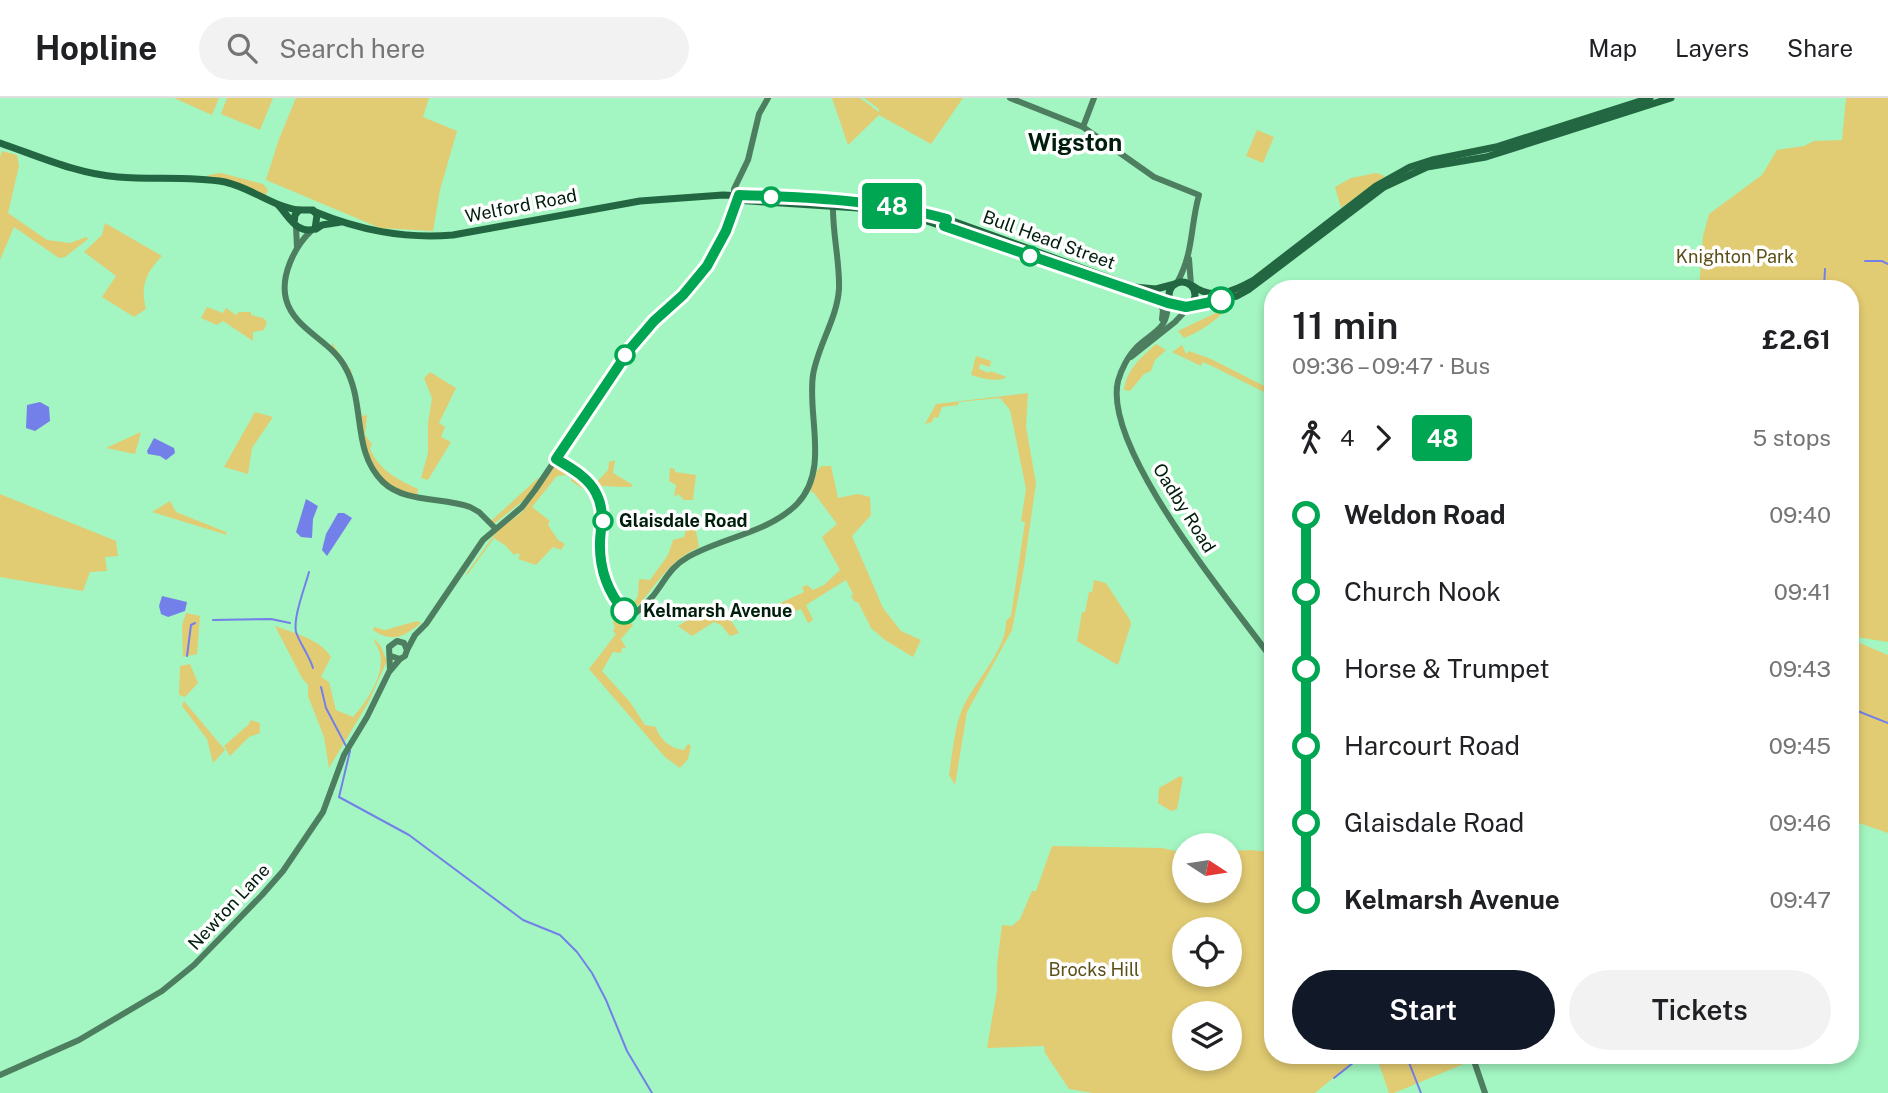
<!DOCTYPE html>
<html lang="en">
<head>
<meta charset="utf-8">
<style>
  :root { --surface:#fff; --page:#f2f2f2; --text:#202124; --muted:#757577; --line:#e0e0e0; --accent:#111827 }
  body { margin:0; font-family:"Public Sans",sans-serif; background:var(--page); color:var(--text); height:100vh; display:flex; flex-direction:column; font-size:26px; white-space:nowrap }
  * { box-sizing:border-box; margin:0 }
  p { font-size:23px; color:var(--muted) }
  .icon { flex:none; width:38px; height:38px; fill:none; stroke:currentColor; stroke-width:2; stroke-linecap:round; stroke-linejoin:round }
  .map { position:relative; flex:1; overflow:hidden }
  .details { position:absolute; left:1264px; top:182px; width:595px; height:784px; display:flex; flex-direction:column; background:var(--surface); border-radius:28px; box-shadow:0 4px 10px #0003 }
  .details>* { flex:none }
  .badge { padding:0 14px; border-radius:5px; font-size:24px; line-height:46px }
  .needle { width:46px; rotate:102deg }
  .buttons { position:absolute; left:1172px; top:735px; display:grid; gap:14px }
  .buttons a { display:grid; place-items:center; width:70px; height:70px; border-radius:50%; background:var(--surface); box-shadow:0 4px 10px #0003; font-size:35px }
  .map>.badge { position:absolute; translate:-50% -50%; box-shadow:0 0 0 4px #fff }
  .legs { display:flex; align-items:center; gap:10px; height:77px; padding:0 28px; font-size:23px }
  .legs p { margin-inline-start:auto }
  .overview { display:flex; align-items:center; justify-content:space-between; height:119px; padding:0 28px }
  h1 { font-size:38px; font-weight:600; line-height:52px }
  .button { display:flex; gap:14px; margin-top:auto; padding:14px 28px }
  .button a { flex:1; height:80px; border-radius:42px; background:var(--accent); color:#fff; font-size:28px; font-weight:600; line-height:80px; text-align:center }
  .button a+a { background:var(--page); color:var(--text) }
  ul { padding:0 28px; list-style:none }
  li { display:flex; align-items:center; gap:24px; height:77px; font-size:26px }
  li i { display:grid; place-items:center; width:10px; height:100%; margin:0 9px; background:currentColor }
  li i::after { content:''; width:18px; height:18px; margin:-9px; border:5px solid; border-radius:50%; background:var(--surface) }
  li p { margin-inline-start:auto }
  li:first-child i { background:linear-gradient(#0000 50%,currentColor 0) }
  li:last-child i { background:linear-gradient(currentColor 50%,#0000 0) }
  header { display:flex; align-items:center; gap:42px; box-sizing:border-box; height:98px; padding:0 35px; background:var(--surface); border-bottom:2px solid var(--line) }
  header strong { font-size:33px }
  nav { display:flex; gap:38px; margin-inline-start:auto; font-size:24px }
  .search { width:490px; height:63px; background:var(--page); display:flex; align-items:center; gap:18px; box-sizing:border-box; padding:0 24px; border-radius:38px; color:var(--muted); font-size:26px }
  .map>svg:first-child { display:block }
  .green { fill:#e2cc73; fill-rule:evenodd }
  .water { fill:#7380ea }
  .lines { fill:none; stroke-linecap:round; stroke-linejoin:round }
  .stream { stroke:#7380ea; stroke-width:2 }
  .secondary { stroke:#4c7e5f; stroke-width:6 }
  .primary { stroke:#236742; stroke-width:7 }
  .line-1-casing { stroke:#fff; stroke-width:16 }
  .line-1 { stroke:#00a651; stroke-width:10 }
  .stop-1-dot { fill:#fff; stroke:#00a651; stroke-width:3.5 }
  .labels { text-anchor:middle; stroke-width:7; stroke-linejoin:round; paint-order:stroke }
  .street-label { font-size:18px; fill:#001e0c; stroke:#fff }
  .park-label { font-size:18px; fill:#5c4f17; stroke:#fff }
  .stop-label { font-size:18px; font-weight:bold; fill:#001e0c; stroke:#fff; text-anchor:start }
  .district-label { font-size:24px; font-weight:bold; fill:#001e0c; stroke:#fff }
</style>
</head>
<body>
<header>
<strong>Hopline</strong>
<div class="search"><svg class="icon" aria-label="search" viewBox="0 0 24 24"><circle cx="10" cy="10" r="6"/><path d="M15 15l6 6"/></svg>Search here</div>
<nav><a>Map</a><a>Layers</a><a>Share</a></nav>
</header>
<div class="map">
<svg width="1888" height="995" viewBox="0 0 1888 995">
  <rect width="100%" height="100%" fill="#a3f5c1"/>
  <g class="green">
    <polygon points="174,0 219,0 212,17"/>
    <polygon points="227,0 273,0 260,32 221,16"/>
    <polygon points="296,0 429,0 423,19 457,33 440,92 433,133 380,130 266,82 279,41"/>
    <polygon points="832,0 860,0 879,14 879,11 864,0 963,0 931,46 879,17 848,47"/>
    <polygon points="1846,0 1888,0 1888,544 1850,538 1850,191 1699,191 1703,138 1709,116 1762,77 1777,52 1804,48 1814,43 1842,42"/>
    <polygon points="1257,32 1274,39 1263,65 1246,58"/>
    <polygon points="2,53 17,57 19,68 8,115 47,142 70,145 86,139 88,141 65,159 59,160 14,129 0,162 0,59"/>
    <polygon points="221,75 263,86 268,92 265,99 207,82 209,77"/>
    <polygon points="1376,75 1385,78 1341,110 1335,89 1351,80"/>
    <path d="M105,125L162,158C146,174 140,189 146,211L134,219L102,199L116,178L84,154L102,137Z"/>
    <polygon points="207,209 223,215 226,210 236,217 239,214 251,214 251,217 263,220 267,224 264,232 253,234 253,243 223,223 217,227 201,220"/>
    <path d="M1228,209C1215,224 1201,233 1184,240L1178,233Z"/>
    <path d="M332,245L351,272L362,318L367,317L365,337L372,346L370,351C380,373 397,381 418,391L417,399L389,389L370,367L350,279L331,250Z"/>
    <path d="M1156,246L1166,252L1155,262L1151,273L1144,276L1130,293L1124,292C1127,270 1141,260 1156,246Z"/>
    <polygon points="1182,247 1186,256 1189,253 1211,261 1272,292 1272,298 1212,268 1202,264 1201,268 1172,254"/>
    <path d="M976,258L991,263L990,269L980,266L979,271L989,275L990,273L1007,279C996,285 982,280 971,277Z"/>
    <polygon points="430,274 456,290 439,325 445,329 441,339 451,344 428,382 421,380 428,355 428,325 432,300 424,280"/>
    <path d="M1028,295L1026,329L1036,385L1024,469L1012,532L967,614L955,687L949,677C952,658 954,635 960,617C970,587 1007,554 1006,523L1011,518L1025,424L1021,423L1026,391L1010,312L1000,300L959,304L958,307L942,309L938,320L934,319L932,324L925,326L936,306Z"/>
    <polygon points="255,314 273,319 252,350 248,376 224,369"/>
    <polygon points="141,334 135,356 106,350"/>
    <path d="M615,362L613,375L633,387L631,389C622,388 602,390 595,386L608,372L609,364Z"/>
    <polygon points="559,368 593,394 600,418 597,419 590,395 571,383 572,380 566,377 557,378 532,409 550,423 548,427 558,442 565,446 561,452 553,449 536,467 518,461 520,457 517,455 514,457 506,448 494,440 467,477 466,476 497,433 522,414 554,369"/>
    <polygon points="822,368 831,368 838,400 858,396 870,399 871,417 852,438 883,510 901,533 921,542 913,559 885,542 871,530 858,504 855,504 851,498 853,496 846,482 806,507 813,522 808,525 801,511 779,519 774,508 804,494 802,489 807,487 813,492 824,487 840,472 822,439 837,426 814,395 810,393 818,371"/>
    <polygon points="670,370 675,371 675,374 696,377 693,402 684,402 678,396 674,399 676,387 669,383"/>
    <polygon points="538,380 539,383 524,402 495,425 491,423"/>
    <polygon points="0,396 116,443 118,458 105,459 107,473 90,474 83,493 0,479"/>
    <polygon points="170,403 176,414 226,434 227,437 152,414"/>
    <path d="M689,423H694L699,449C664,466 658,487 633,513L626,511L614,492L631,509L638,498L639,481L650,482L668,457L673,442L684,439Z"/>
    <polygon points="1094,482 1106,485 1130,522 1131,526 1118,567 1077,543 1082,514 1085,514 1089,494 1092,494"/>
    <polygon points="722,508 739,535 730,538 721,527 714,524 692,538 678,528 689,521 685,515 692,510 700,518"/>
    <path d="M618,511L633,527L621,541L626,550H622L621,555L613,554L602,573L630,604L645,627L656,629C659,641 671,651 684,652L688,646L691,648L688,661L680,670L665,659L589,571L616,536L613,533L615,529L613,525L614,521L610,518Z"/>
    <polygon points="186,515 200,518 197,556 183,559 182,527"/>
    <path d="M417,523L421,525C404,539 392,545 373,532L374,529L385,532Z"/>
    <path d="M275,528C294,535 320,541 331,559L321,579L329,584L336,612L353,619C366,605 385,577 380,556C379,551 375,545 373,540L380,547L387,563L368,605L329,670L324,639L308,598V587L302,580Z"/>
    <polygon points="1850,541 1888,557 1888,735 1850,722"/>
    <polygon points="190,566 198,585 185,599 179,597 180,568"/>
    <polygon points="184,603 225,652 213,665 207,641 182,608"/>
    <polygon points="251,622 260,625 260,635 249,639 230,658 224,648 248,627"/>
    <polygon points="1180,678 1183,680 1177,711 1171,713 1158,705 1159,690"/>
    <path d="M1052,748L1162,750L1185,755V793H1230V753L1250,752L1272,754V957H1361L1315,995H1093L1069,991L1045,955L1044,948L987,950L997,892V867L1002,827L1012,828L1020,821L1032,793H1036ZM1185,831H1230V877H1185ZM1185,915H1230V961H1185Z"/>
    <polygon points="1376,957 1462,957 1466,965 1394,995 1389,995"/>
  </g>
  <g class="water">
    <polygon points="40,304 49,309 50,323 35,333 26,330 27,307"/>
    <polygon points="154,340 174,350 175,355 166,362 160,358 148,356 147,353"/>
    <polygon points="306,401 318,408 313,421 312,440 301,439 296,434"/>
    <polygon points="338,415 344,415 352,420 327,458 322,452 326,436"/>
    <polygon points="162,498 187,504 185,513 168,519 161,516 159,508"/>
  </g>
  <g class="lines">
    <g class="stream">
      <polyline points="1865,163 1882,163 1888,166"/>
      <polyline points="1824,191 1825,171"/>
      <path d="M309,474C305,489 293,519 296,534C300,546 309,557 313,570"/>
      <polyline points="213,522 271,521 290,525"/>
      <polyline points="187,558 191,527 195,525"/>
      <polyline points="321,589 326,610 346,648"/>
      <polyline points="1850,610 1888,625"/>
      <polyline points="350,653 339,699 409,737 523,822 560,837 577,854 592,875 606,902 627,953 652,995"/>
      <polyline points="1406,957 1421,995"/>
      <polyline points="1334,980 1363,957"/>
    </g>
    <g class="secondary">
      <path d="M1010,0L1083,29L1154,79L1199,97C1190,129 1194,154 1177,185"/>
      <polyline points="1083,29 1094,0"/>
      <polyline points="296,128 297,149"/>
      <path d="M311,133C295,148 280,178 286,201C294,232 331,242 345,269C366,305 351,353 383,384C405,405 443,399 470,409L479,414L495,430"/>
      <polyline points="1189,161 1191,187"/>
      <path d="M1169,200C1168,209 1168,218 1163,226C1156,236 1144,241 1136,250C1128,258 1121,272 1118,283C1102,351 1232,505 1272,561"/>
      <polyline points="1158,201 1163,212 1162,221"/>
      <polyline points="1131,259 1175,224 1189,209"/>
      <path d="M556,361C571,370 589,379 597,396C604,411 602,424 600,440C597,471 610,497 630,520C638,513 646,506 653,498C665,483 670,469 688,459C723,439 768,435 797,406C830,372 807,318 813,277C818,247 837,221 839,191C840,163 832,134 833,106"/>
      <polyline points="407,552 415,537 426,526 483,442 522,409 535,392 630,251 654,223 683,197 707,168 734,113 734,91 748,62 759,16 768,0"/>
      <polyline points="390,572 389,549 397,543 404,545 407,552 405,558 400,561 391,558"/>
      <polyline points="1472,957 1485,995"/>
      <polyline points="0,977 79,942 162,893 194,867 262,797 283,773 323,714 344,657 367,619 389,574 400,561"/>
    </g>
    <g class="primary">
      <path d="M0,45C38,58 77,76 118,79C153,82 189,78 225,84C252,90 273,109 299,112"/>
      <polyline points="735,102 873,111 909,117 1173,206"/>
      <path d="M279,108C290,120 297,136 315,131L317,117L313,112H299L295,117L294,125"/>
      <path d="M313,113C359,132 403,141 453,137L640,103L723,97L847,104L896,108L947,121L1134,189L1156,191L1175,186"/>
      <polyline points="316,131 322,127 341,124"/>
      <circle cx="1182" cy="197" r="13"/>
      <path d="M1193,188C1213,203 1234,193 1254,182L1376,88L1410,69L1432,62L1496,49L1650,0"/>
      <polyline points="1190,208 1237,198 1248,192 1384,89 1427,69 1486,59 1671,0"/>
    </g>
  </g>
  <g class="lines">
    <g class="line-1-casing">
      <path id="line-1" d="M624,513C607,493 599,470 600,443C601,426 605,412 596,395C588,379 571,370 556,361L630,251L654,223L683,197L707,168L726,133L739,97C808,99 879,102 947,121L944,128L1168,205L1186,209L1221,202"/>
    </g>
    <use href="#line-1" class="line-1"/>
  </g>
  <g class="stop-1-dot">
    <circle cx="771" cy="99" r="9"/>
    <circle cx="1030" cy="158" r="9"/>
    <circle cx="1221" cy="202" r="12"/>
    <circle cx="625" cy="257" r="9"/>
    <circle cx="603" cy="423" r="9"/>
    <circle cx="624" cy="513" r="12"/>
  </g>
  <g class="labels">
    <g class="street-label">
      <text transform="translate(521 108) rotate(-11)" y="6">Welford Road</text>
      <text transform="translate(1049 142) rotate(20)" y="6">Bull Head Street</text>
      <text transform="translate(1184 410) rotate(58)" y="6">Oadby Road</text>
      <text transform="translate(229 809) rotate(-47)" y="6">Newton Lane</text>
    </g>
    <g class="park-label">
      <text x="1735" y="165">Knighton Park</text>
      <text x="1094" y="878">Brocks Hill</text>
    </g>
    <g class="stop-label">
      <text x="619" y="429">Glaisdale Road</text>
      <text x="643" y="519">Kelmarsh Avenue</text>
    </g>
    <g class="district-label">
      <text x="1075" y="53">Wigston</text>
    </g>
  </g>
</svg>
<div class="buttons">
<a><svg class="needle" viewBox="-14 -14 28 28"><path d="M0-13l5 13h-10z" fill="#e53935"/><path d="M0 13l5-13h-10z" fill="#757577"/></svg></a>
<a><svg class="icon" aria-label="locate" viewBox="0 0 24 24"><circle cx="12" cy="12" r="6"/><path d="M12 2v4M12 18v4M2 12h4M18 12h4"/></svg></a>
<a><svg class="icon" aria-label="layers" viewBox="0 0 24 24"><path d="M12 4l9 5-9 5-9-5zM3 14l9 5 9-5"/></svg></a>
</div>
<b class="badge" style="left:892px;top:108px;background:#00a651;color:#fff">48</b>
<section class="details">
<div class="overview"><div><h1>11 min</h1><p>09:36 – 09:47 · Bus</p></div><b>£2.61</b></div>
<div class="legs"><svg class="icon" aria-label="walk" viewBox="0 0 24 24"><circle cx="13" cy="4" r="2"/><path d="M13 8l-2 6 4 7M11 14l-3 7M7 12l3-4h3l4 4"/></svg>4<svg class="icon" aria-label="forward" viewBox="0 0 24 24"><path d="M9 5l7 7-7 7"/></svg><b class="badge" style="background:#00a651;color:#fff">48</b><p>5 stops</p></div>
<ul>
<li><i style="color:#00a651"></i><b>Weldon Road</b><p>09:40</p></li>
<li><i style="color:#00a651"></i><span>Church Nook</span><p>09:41</p></li>
<li><i style="color:#00a651"></i><span>Horse &amp; Trumpet</span><p>09:43</p></li>
<li><i style="color:#00a651"></i><span>Harcourt Road</span><p>09:45</p></li>
<li><i style="color:#00a651"></i><span>Glaisdale Road</span><p>09:46</p></li>
<li><i style="color:#00a651"></i><b>Kelmarsh Avenue</b><p>09:47</p></li>
</ul>
<div class="button"><a>Start</a><a>Tickets</a></div>
</section>
</div>
</body>
</html>
